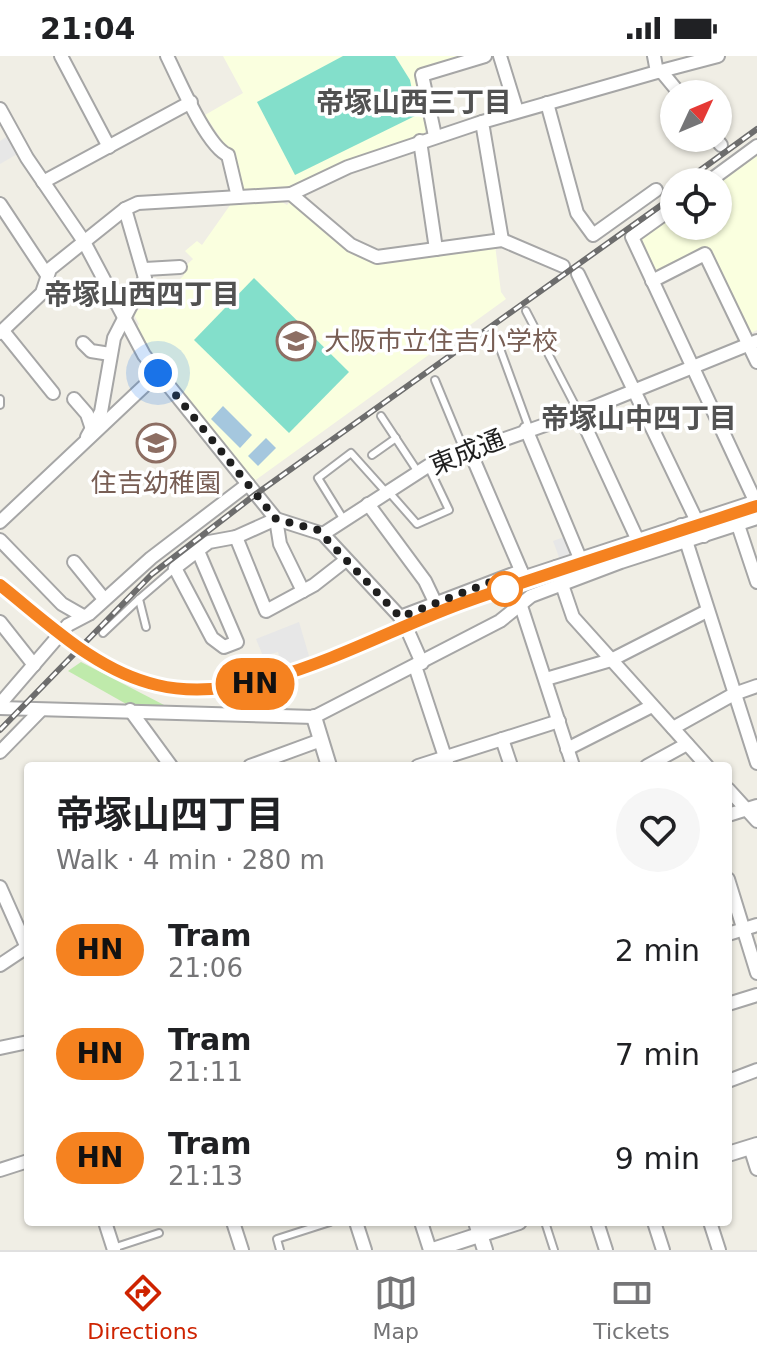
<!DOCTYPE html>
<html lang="en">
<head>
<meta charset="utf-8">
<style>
  :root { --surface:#fff; --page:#f6f6f6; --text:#202124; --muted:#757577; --line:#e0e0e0; --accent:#ce2300 }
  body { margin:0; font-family:"DejaVu Sans","Noto Sans JP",sans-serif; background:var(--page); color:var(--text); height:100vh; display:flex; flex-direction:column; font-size:30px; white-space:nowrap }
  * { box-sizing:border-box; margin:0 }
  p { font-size:26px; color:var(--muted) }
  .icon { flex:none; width:44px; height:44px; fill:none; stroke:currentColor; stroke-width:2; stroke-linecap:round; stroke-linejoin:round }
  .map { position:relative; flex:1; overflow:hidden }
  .drawer { position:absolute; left:24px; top:706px; width:708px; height:464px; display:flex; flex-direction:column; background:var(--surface); border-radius:8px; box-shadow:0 2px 6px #0004 }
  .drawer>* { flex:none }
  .badge { padding:0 16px; border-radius:26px; font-size:28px; line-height:52px }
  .needle { width:52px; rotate:46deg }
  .fabs { position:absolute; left:660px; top:24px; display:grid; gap:16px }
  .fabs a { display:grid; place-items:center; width:72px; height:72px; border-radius:50%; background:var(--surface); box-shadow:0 2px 6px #0004; font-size:40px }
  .you { position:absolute; width:40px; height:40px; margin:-20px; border:6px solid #fff; border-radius:50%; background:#1a73e8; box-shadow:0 0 0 12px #1a73e833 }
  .map>.badge { position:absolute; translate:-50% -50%; box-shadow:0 0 0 4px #fff }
  .round { display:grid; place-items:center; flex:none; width:84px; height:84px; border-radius:42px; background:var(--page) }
  .headline { display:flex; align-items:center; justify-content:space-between; height:136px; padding:0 32px }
  h1 { font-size:38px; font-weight:700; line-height:60px }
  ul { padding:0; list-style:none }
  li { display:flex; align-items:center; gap:24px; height:104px; padding:0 32px }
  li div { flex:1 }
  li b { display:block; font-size:30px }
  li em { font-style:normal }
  li .badge { min-width:88px; font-weight:700; text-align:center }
  .status { display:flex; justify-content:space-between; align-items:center; height:56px; padding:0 40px; background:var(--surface); direction:ltr }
  .status svg { height:22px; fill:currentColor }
  .menu { display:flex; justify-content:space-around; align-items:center; height:112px; border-top:2px solid var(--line); background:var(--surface); font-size:22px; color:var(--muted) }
  .menu a { display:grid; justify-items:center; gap:4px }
  .menu .selected { color:var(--accent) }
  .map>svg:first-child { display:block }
  .education { fill:#faffdf }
  .grass { fill:#bfeaab }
  .pitch { fill:#83dfcb }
  .parking { fill:#e7e7e7 }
  .water { fill:#a5c7de }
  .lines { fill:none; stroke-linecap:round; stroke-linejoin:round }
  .service-casing { stroke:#a6a6a6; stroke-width:10 }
  .minor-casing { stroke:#a6a6a6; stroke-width:16 }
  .tertiary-casing { stroke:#a6a6a6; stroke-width:18 }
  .service { stroke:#fff; stroke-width:6 }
  .minor { stroke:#fff; stroke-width:12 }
  .tertiary { stroke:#fff; stroke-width:14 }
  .tram { stroke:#6d6d6d; stroke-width:2 }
  .rail-casing { stroke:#6d6d6d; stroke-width:6 }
  .rail { stroke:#fff; stroke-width:3; stroke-dasharray:9; stroke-linecap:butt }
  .line-casing { stroke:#fff; stroke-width:18 }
  .line { stroke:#f58220; stroke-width:12 }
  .walk { stroke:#1f1f1f; stroke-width:8; stroke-dasharray:0 14.4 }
  .stop-dot { fill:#fff; stroke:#f58220; stroke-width:4 }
  .labels { text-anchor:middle; stroke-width:7; stroke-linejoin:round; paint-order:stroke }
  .education-label { font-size:26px; fill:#785e54; stroke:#fff; text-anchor:start }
  .street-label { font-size:26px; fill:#1f1f1f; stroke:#fff }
  .neighbourhood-label { font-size:28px; font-weight:bold; fill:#525252; stroke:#fff }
</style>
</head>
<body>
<div class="status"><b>21:04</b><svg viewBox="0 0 49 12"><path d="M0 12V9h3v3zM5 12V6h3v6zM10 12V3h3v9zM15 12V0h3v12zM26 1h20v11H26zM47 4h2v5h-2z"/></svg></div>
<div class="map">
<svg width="757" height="1194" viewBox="0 0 757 1194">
  <rect width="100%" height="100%" fill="#f0eee5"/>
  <g class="education">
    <polygon points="223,0 471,0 416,16 430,68 424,78 293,132 241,137 233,101 205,59 243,37"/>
    <polygon points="757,95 757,274 751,277 710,193 659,217 652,215 638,184 674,155 674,170 718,170 718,126"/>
    <polygon points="277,143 287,149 291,144 376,204 495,189 501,236 506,243 253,426 149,296 136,273 139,268 133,257 165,239 184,219 181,214 193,203 185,195 197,185 202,189 233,145"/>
  </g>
  <polygon class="grass" points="81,606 166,650 128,649 68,615"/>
  <g class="pitch">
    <polygon points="343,0 395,0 410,24 417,59 295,119 257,46"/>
    <polygon points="254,222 349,316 289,377 194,284"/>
  </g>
  <g class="parking">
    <polygon points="11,78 19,97 0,108 0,85"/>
    <polygon points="567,480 575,498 560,504 553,485"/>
    <polygon points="299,566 309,600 282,610 278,596 263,600 256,583"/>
  </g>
  <g class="water">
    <polygon points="223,350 252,379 240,392 211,363"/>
    <polygon points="266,382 276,392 258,410 248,400"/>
  </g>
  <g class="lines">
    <g class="service-casing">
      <g id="service">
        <polyline points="526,255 579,357"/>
        <polyline points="495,279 529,372"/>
        <polyline points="435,324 464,394"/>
        <polyline points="0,343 0,349"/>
        <polyline points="381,360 418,416"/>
        <polyline points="372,399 396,382"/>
        <polyline points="388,435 417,468 449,454 428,410"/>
        <polyline points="344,464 318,422 351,397 386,436"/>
        <polyline points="146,571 139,543 175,512"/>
        <polyline points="103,577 139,543"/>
        <polyline points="545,1166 554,1194"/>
        <polyline points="113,1192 159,1177"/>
        <polyline points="280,1194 277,1183 330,1166"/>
      </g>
    </g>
    <g class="minor-casing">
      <g id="minor">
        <polyline points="61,0 109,91"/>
        <path d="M167,0C178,22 207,91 228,99L238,141"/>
        <polyline points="500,0 517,55"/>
        <polyline points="654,0 657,16 661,15 680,38"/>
        <polyline points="661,15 718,0"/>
        <polyline points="547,47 577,157 593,179 656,134"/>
        <polyline points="0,53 27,102 83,184 144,299 276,463 280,488 303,535"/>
        <polyline points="435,80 422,19 485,0"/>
        <polyline points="715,82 721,89"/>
        <polyline points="420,85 436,193"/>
        <polyline points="43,126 191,46"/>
        <polyline points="708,126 757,90"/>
        <polyline points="291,138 348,111 482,66"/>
        <polyline points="0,148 47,219"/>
        <polyline points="674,151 632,181 757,449"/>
        <polyline points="502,184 482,66 657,16"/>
        <polyline points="145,213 180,211"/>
        <polyline points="578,218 704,480"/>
        <polyline points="652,225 705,198 757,306"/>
        <polyline points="3,275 53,337"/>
        <polyline points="0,277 42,237 50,213 125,153 138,147 291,138 351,189 377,201 502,184 563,210"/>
        <polyline points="83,287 91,295 110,298"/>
        <polyline points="74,343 87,358 91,370"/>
        <polyline points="579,357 640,489"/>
        <polyline points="526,373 582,507"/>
        <polyline points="87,381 101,356 114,282 145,222 125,153"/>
        <polyline points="469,393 526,526"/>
        <polyline points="368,448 425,525 435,546"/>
        <polyline points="736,463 757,526"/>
        <polyline points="0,466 158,317"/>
        <polyline points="681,469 757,707"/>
        <polyline points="323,478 428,410 579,357 757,285"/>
        <polyline points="236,481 266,555 314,529 346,504"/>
        <polyline points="0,484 62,548 83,560"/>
        <polyline points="198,495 237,586 224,591 212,582 175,512 209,486 236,481 276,463 323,478 403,564 422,607"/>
        <polyline points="74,506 104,543"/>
        <polyline points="556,511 573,561 707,710"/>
        <polyline points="525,521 757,445"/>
        <polyline points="521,550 573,710"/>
        <polyline points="400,561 521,515"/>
        <polyline points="0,566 34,609"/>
        <polyline points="415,610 448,710"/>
        <polyline points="546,623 611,604 707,555"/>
        <polyline points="0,648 68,569 89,558 151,502 248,428"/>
        <polyline points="0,652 314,661 500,565 531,540 621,506 757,462"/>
        <polyline points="130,654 171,710"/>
        <polyline points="673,672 734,638 757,630"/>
        <polyline points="502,683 511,710"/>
        <polyline points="567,693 652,650"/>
        <polyline points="0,696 40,655"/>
        <polyline points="250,710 321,684"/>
        <polyline points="418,710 559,665"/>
        <polyline points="647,710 687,688"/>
        <polyline points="728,733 757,765"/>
        <polyline points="728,759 757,750"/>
        <polyline points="728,823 757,917"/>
        <polyline points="0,831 28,894"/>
        <polyline points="728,878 757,869"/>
        <polyline points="0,909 27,891"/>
        <polyline points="728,948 757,939"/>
        <polyline points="0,992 28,986"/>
        <polyline points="728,1025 757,1014"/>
        <polyline points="750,1091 757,1113"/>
        <polyline points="0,1114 28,1105"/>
        <polyline points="105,1166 114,1194"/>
        <polyline points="233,1166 242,1194"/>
        <polyline points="356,1166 365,1194"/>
        <polyline points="421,1166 430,1194"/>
        <polyline points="597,1166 606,1194"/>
        <polyline points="654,1166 663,1194"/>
        <polyline points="710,1166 719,1194"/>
      </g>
    </g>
    <g class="tertiary-casing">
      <g id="tertiary">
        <polyline points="314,661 329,710"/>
        <polyline points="728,1098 757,1089"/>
        <polyline points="476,1166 485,1194"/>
        <polyline points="433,1194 519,1166"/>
      </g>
    </g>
    <use href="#service" class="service"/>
    <use href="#minor" class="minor"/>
    <use href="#tertiary" class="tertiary"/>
    <path class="tram" d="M0,529C48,567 96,615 157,629C254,652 376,577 468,545C564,512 661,481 757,450"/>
    <g class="rail-casing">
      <g id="rail">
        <polyline points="684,126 757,73"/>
        <polyline points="0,674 152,518 256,438 674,140"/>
      </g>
    </g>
    <use href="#rail" class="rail"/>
  </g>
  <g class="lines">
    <g class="line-casing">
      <path id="line" d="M0,529C48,567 96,615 157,629C256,653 375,577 468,545C564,512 661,481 757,450"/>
    </g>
    <use href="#line" class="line"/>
    <polyline class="walk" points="158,317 276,463 318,474 400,561 493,525 505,533"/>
  </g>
  <defs>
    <g id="school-ring" transform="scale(2)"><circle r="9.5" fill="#fff" stroke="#8d6e63" stroke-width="1.5"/><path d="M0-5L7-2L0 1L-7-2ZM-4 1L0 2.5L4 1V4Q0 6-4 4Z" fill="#8d6e63"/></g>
  </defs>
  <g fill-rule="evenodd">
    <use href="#school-ring" x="296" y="285"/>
    <use href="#school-ring" x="156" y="387"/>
  </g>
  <circle class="stop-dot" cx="505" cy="533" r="16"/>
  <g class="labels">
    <g class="education-label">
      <text x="324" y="294">大阪市立住吉小学校</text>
      <text x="156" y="436" text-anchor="middle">住吉幼稚園</text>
    </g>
    <g class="street-label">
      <text transform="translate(467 396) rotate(-22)" y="9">東成通</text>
    </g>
    <g class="neighbourhood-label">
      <text x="414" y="56">帝塚山西三丁目</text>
      <text x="142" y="248">帝塚山西四丁目</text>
      <text x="639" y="372">帝塚山中四丁目</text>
    </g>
  </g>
</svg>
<div class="fabs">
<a><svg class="needle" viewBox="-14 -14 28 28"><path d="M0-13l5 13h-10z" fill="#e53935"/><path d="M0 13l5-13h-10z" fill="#757577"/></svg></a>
<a><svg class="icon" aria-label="locate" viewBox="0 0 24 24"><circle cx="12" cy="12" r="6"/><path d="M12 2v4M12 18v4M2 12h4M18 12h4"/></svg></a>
</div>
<div class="you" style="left:158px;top:317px"></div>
<b class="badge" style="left:255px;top:628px;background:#f58220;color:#111">HN</b>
<section class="drawer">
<div class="headline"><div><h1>帝塚山四丁目</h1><p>Walk · 4 min · 280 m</p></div><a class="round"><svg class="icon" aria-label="heart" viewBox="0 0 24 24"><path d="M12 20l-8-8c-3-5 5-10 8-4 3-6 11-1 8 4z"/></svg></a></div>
<ul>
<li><span class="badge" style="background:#f58220;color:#111">HN</span><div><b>Tram</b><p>21:06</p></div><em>2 min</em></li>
<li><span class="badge" style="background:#f58220;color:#111">HN</span><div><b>Tram</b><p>21:11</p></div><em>7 min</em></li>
<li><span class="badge" style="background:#f58220;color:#111">HN</span><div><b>Tram</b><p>21:13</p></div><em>9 min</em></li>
</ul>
</section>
</div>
<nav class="menu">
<a class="selected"><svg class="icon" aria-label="directions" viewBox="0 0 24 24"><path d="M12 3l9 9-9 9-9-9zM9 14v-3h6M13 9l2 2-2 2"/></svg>Directions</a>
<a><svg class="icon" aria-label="map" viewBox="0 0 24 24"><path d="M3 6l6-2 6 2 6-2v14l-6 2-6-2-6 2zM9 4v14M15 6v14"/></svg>Map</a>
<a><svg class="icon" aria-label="tickets" viewBox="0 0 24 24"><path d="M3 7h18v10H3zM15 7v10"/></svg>Tickets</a>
</nav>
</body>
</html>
